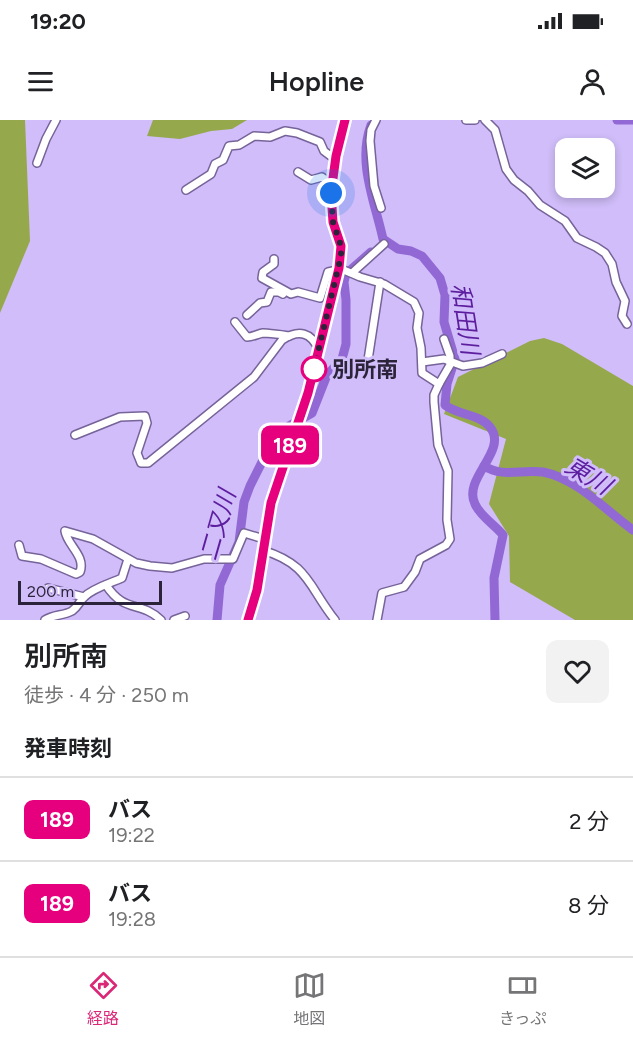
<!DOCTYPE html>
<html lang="ja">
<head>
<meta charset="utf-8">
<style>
  :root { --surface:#fff; --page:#f2f2f2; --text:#202124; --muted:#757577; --line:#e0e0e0; --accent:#db2777 }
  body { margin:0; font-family:Figtree,"Noto Sans JP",sans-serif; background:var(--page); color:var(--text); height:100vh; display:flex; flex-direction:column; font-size:22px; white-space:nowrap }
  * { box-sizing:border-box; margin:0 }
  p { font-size:20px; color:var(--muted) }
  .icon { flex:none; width:33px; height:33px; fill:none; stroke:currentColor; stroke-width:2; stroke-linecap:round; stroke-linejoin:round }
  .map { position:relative; height:500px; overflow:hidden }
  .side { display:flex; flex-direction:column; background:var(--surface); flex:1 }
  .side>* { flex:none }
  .badge { padding:0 12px; border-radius:9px; font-size:21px; line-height:39px }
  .buttons { position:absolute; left:555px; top:18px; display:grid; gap:12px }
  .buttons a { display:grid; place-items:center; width:60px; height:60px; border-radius:12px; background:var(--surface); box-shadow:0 3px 9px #0003; font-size:30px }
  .scale { position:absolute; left:18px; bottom:15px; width:144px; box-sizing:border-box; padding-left:6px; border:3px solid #2b2339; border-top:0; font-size:16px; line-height:21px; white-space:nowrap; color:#2b2339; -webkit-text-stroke:4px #d0bdf9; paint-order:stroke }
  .you { position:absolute; width:30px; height:30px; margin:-15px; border:4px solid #fff; border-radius:50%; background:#1a73e8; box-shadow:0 0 0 9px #1a73e833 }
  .map>.badge { position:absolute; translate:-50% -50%; box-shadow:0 0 0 3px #fff }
  h2 { padding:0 24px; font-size:22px; line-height:54px }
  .round { display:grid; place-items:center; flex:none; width:63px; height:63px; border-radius:12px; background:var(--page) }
  .overview { display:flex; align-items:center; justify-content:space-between; height:102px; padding:0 24px }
  h1 { font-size:28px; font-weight:600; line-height:45px }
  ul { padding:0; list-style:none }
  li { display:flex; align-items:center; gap:18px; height:84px; padding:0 24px; border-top:2px solid var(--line) }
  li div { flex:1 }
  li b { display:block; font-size:22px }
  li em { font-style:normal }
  li .badge { min-width:66px; font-weight:700; text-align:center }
  .status { display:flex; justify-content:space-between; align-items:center; height:42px; padding:0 30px; background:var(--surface); direction:ltr }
  .status svg { height:16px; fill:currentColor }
  header { display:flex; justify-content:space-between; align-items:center; height:78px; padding:0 24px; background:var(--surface); font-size:27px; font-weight:600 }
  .tab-bar { display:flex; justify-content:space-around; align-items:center; height:84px; border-top:2px solid var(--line); background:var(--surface); font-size:16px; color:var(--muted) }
  .tab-bar a { display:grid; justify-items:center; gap:3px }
  .tab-bar .active { color:var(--accent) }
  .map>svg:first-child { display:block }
  .green { fill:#95a94c }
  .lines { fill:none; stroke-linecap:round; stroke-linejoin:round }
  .river { stroke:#9269d4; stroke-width:9 }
  .minor-casing { stroke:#766399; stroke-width:10 }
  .major-casing { stroke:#fff; stroke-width:11 }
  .minor { stroke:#fff; stroke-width:7 }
  .major { stroke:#7dddcf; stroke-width:8 }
  .line-casing { stroke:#fff; stroke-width:14 }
  .line { stroke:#e6007e; stroke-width:9 }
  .walk { stroke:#2b2339; stroke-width:6; stroke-dasharray:0 10.8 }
  .stop-dot { fill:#fff; stroke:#e6007e; stroke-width:3 }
  .labels { text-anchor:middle; stroke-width:6; stroke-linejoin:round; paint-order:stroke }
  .stop-label { font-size:22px; font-weight:bold; fill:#2b2339; stroke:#d0bdf9; text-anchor:start }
  .water-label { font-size:24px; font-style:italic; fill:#5d1d9f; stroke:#d0bdf9 }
</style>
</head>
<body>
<div class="status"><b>19:20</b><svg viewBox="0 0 49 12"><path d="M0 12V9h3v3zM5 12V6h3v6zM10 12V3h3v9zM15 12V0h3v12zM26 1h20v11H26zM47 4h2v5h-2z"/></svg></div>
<header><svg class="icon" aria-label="menu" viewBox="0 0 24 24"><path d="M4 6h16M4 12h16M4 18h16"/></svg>Hopline<svg class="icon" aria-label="person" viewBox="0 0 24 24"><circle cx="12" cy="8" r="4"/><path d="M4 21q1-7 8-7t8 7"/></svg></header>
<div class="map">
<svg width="633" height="500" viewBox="0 0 633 500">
  <rect width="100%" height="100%" fill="#d0bdf9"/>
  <g class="green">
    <polygon points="0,0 25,0 30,121 0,193"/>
    <polygon points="153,0 247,0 232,9 211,11 180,19 147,16"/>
    <polygon points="544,218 562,224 633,266 633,500 575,500 510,462 509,416 489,384 506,319 444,294 458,257 530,221"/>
  </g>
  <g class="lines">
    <g class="river">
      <polyline points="617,0 633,0"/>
      <path d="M371,5C357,42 375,82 383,119L398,129L411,131L422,136L440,158L445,175L444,202L455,239L447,264L445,285C457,295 480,294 490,307C509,331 462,358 475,384C480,396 495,405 503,415L494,458L495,500"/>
      <path d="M484,346C503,358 521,349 543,352C578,359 605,390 633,410"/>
      <polyline points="217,500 220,465 239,422 244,382 250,366 268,330 289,306 312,293 327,255 342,239 346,224 346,180 344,162 346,154 371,132"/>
    </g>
    <g class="minor-casing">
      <g id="minor">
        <polyline points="376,0 371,10 370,21 374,66 381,88"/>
        <polyline points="466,0 475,0"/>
        <polyline points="485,0 495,10 506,49 514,60 528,71 540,85 565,101 577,118 596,127 605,133 612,144 616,162 625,181 622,196 627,204"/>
        <polyline points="37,43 46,19 56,0"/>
        <polyline points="298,52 311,60 322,57 332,64"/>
        <polyline points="186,70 211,54 215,44 223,40 229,26 239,25 254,16 270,17 285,11 297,13 320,22 324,31 336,40"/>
        <polyline points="274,139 274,144 263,152 262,158 291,174 298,172 320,178 328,152 338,150"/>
        <polyline points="339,148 360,157 384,164 414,182 419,193 417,208 421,228 422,253 439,264"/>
        <polyline points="352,153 384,124"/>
        <polyline points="247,195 260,183 267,182 271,172 279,172 283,174"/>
        <path d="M235,202L247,217C253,217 257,214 263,213C265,213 287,215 289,216"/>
        <polyline points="368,240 380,162"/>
        <polyline points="422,242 444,239 463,246 482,243 502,234"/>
        <path d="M75,315L120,297L145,296L147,303L137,333L141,343H148L254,257L282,220C299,209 311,212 319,230"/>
        <path d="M19,425L22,436L41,439L76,454L80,452C86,436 67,425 65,411L93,419L136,443L150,446L172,448L204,439H233L244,413L264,419"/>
        <path d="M262,430C309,444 308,466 335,500"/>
        <path d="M106,465C125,494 140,480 161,500"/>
        <polyline points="48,468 84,477"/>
        <path d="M45,500C54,494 63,496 72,491C78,487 79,482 84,477C93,468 111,463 122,458L128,439"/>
        <polyline points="174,500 185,496"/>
        <polyline points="377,500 382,473 404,467 415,452 420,439 446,425 450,419 447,400 448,351 438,325 434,282 434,275 439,264 450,245 450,236 444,219"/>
      </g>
    </g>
    <g class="major-casing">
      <polyline id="major" points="248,500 257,470 271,383 308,273 339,148 341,126 333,102 331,73 336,36 345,0"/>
    </g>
    <use href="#minor" class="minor"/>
    <use href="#major" class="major"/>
  </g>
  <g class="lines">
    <g class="line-casing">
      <polyline id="line" points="248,500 257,470 271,383 308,273 339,148 341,126 333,102 331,73 336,36 345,0"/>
    </g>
    <use href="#line" class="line"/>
    <polyline class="walk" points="314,249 341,136 341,126 333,102 331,73"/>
  </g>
  <circle class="stop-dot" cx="314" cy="249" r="12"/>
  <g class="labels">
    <g class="stop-label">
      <text x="332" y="257">別所南</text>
    </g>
    <g class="water-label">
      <text transform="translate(465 199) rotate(81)" y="8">和田川</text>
      <text transform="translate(588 356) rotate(31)" y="8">東川</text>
      <text transform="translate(218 405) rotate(-74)" y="8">二又川</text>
    </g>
  </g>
</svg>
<div class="buttons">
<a><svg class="icon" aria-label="layers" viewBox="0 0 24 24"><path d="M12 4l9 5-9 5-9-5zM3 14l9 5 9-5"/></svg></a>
</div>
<div class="scale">200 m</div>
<div class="you" style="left:331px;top:73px"></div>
<b class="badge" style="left:290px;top:325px;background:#e6007e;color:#fff">189</b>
</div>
<section class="side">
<div class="overview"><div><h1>別所南</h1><p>徒歩 · 4 分 · 250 m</p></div><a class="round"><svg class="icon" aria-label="heart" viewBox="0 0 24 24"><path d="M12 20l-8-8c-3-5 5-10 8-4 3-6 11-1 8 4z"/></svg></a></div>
<h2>発車時刻</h2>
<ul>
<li><span class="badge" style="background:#e6007e;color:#fff">189</span><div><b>バス</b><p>19:22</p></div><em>2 分</em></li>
<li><span class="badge" style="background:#e6007e;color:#fff">189</span><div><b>バス</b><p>19:28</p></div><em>8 分</em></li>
</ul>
</section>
<nav class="tab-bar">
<a class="active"><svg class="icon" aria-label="directions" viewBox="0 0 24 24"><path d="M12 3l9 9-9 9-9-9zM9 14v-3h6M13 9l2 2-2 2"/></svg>経路</a>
<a><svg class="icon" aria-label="map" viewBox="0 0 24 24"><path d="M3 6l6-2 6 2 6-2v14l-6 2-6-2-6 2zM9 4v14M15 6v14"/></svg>地図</a>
<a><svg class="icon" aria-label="tickets" viewBox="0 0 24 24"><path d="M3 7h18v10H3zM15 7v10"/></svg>きっぷ</a>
</nav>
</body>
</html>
